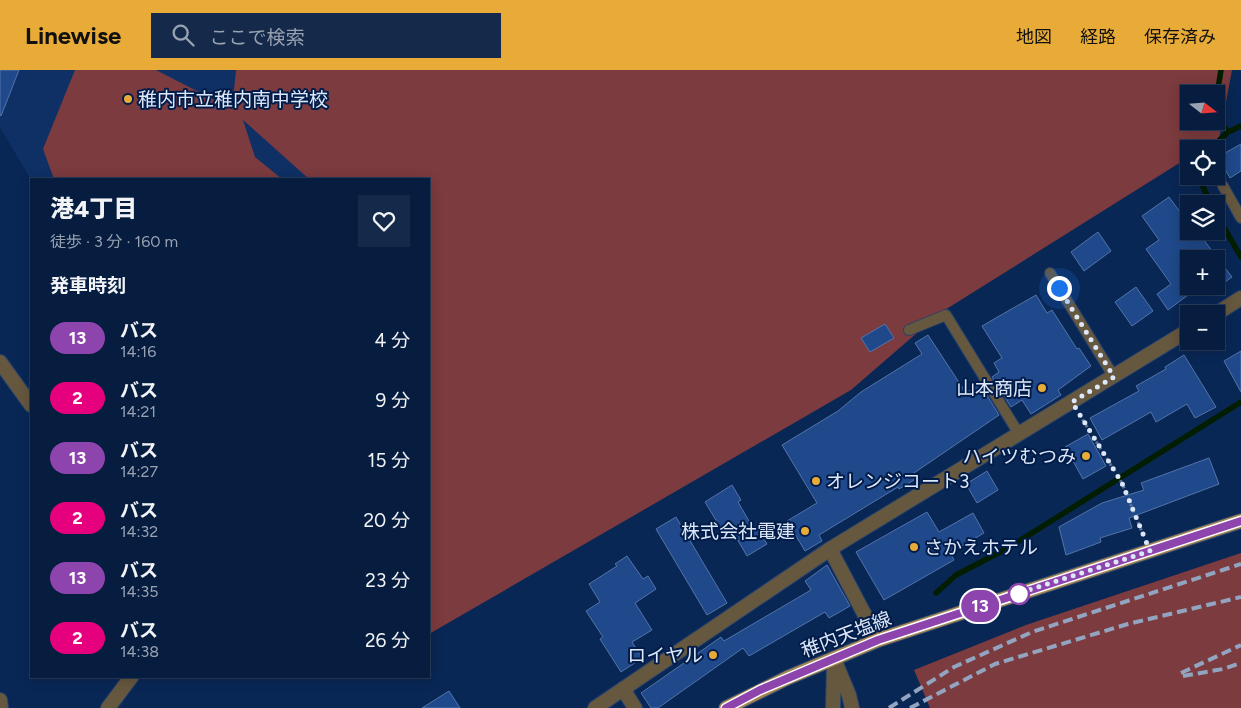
<!DOCTYPE html>
<html lang="ja">
<head>
<meta charset="utf-8">
<style>
  :root { --surface:#071d40; --page:#152a4b; --text:#f1f3f6; --muted:#98a2b1; --line:#283b59; --accent:#e8ab37 }
  body { margin:0; font-family:Figtree,"Noto Sans JP",sans-serif; background:var(--page); color:var(--text); height:100vh; display:flex; flex-direction:column; font-size:19px; white-space:nowrap }
  * { box-sizing:border-box; margin:0 }
  p { font-size:16px; color:var(--muted) }
  .icon { flex:none; width:28px; height:28px; fill:none; stroke:currentColor; stroke-width:2; stroke-linecap:round; stroke-linejoin:round }
  .map { position:relative; flex:1; overflow:hidden }
  .details { position:absolute; left:30px; top:108px; width:400px; height:500px; display:flex; flex-direction:column; background:var(--surface); border-radius:0px; box-shadow:0 2px 12px #0003,0 0 0 1px var(--line) }
  .details>* { flex:none }
  .badge { padding:0 10px; border-radius:16px; font-size:18px; line-height:32px }
  .needle { width:32px; rotate:107deg }
  .controls { position:absolute; left:1180px; top:15px; display:grid; gap:10px }
  .controls a { display:grid; place-items:center; width:45px; height:45px; border-radius:0px; background:var(--surface); box-shadow:0 2px 12px #0003,0 0 0 1px var(--line); font-size:25px }
  .you { position:absolute; width:25px; height:25px; margin:-12px; border:4px solid #fff; border-radius:50%; background:#1a73e8; box-shadow:0 0 0 8px #1a73e833 }
  .map>.badge { position:absolute; translate:-50% -50%; box-shadow:0 0 0 2px #fff }
  h2 { padding:0 20px; font-size:19px; line-height:45px }
  .round { display:grid; place-items:center; flex:none; width:52px; height:52px; border-radius:0px; background:var(--page) }
  .head { display:flex; align-items:center; justify-content:space-between; height:85px; padding:0 20px }
  h1 { font-size:24px; font-weight:800; line-height:38px }
  ul { padding:0; list-style:none }
  li { display:flex; align-items:center; gap:15px; height:60px; padding:0 20px }
  li div { flex:1 }
  li b { display:block; font-size:19px }
  li em { font-style:normal }
  li .badge { min-width:55px; font-weight:700; text-align:center }
  header { display:flex; align-items:center; gap:30px; box-sizing:border-box; height:70px; padding:0 25px; background:var(--accent); color:#111 }
  header strong { font-size:24px }
  nav { display:flex; gap:28px; margin-inline-start:auto; font-size:18px }
  .search { width:350px; height:45px; background:var(--page); display:flex; align-items:center; gap:12px; box-sizing:border-box; padding:0 18px; border-radius:0px; color:var(--muted); font-size:19px }
  .map>svg:first-child { display:block }
  .built { fill:#0e3065 }
  .green { fill:#7c3b3e; fill-rule:evenodd }
  .lines { fill:none; stroke-linecap:round; stroke-linejoin:round }
  .stream { stroke:#021d00; stroke-width:5.5 }
  .building { fill:#1f498a; stroke:#5374a9 }
  .service-casing { stroke:#27426c; stroke-width:12 }
  .minor-casing { stroke:#27426c; stroke-width:16 }
  .tertiary-casing { stroke:#27426c; stroke-width:16 }
  .primary-casing { stroke:#27426c; stroke-width:16 }
  .path { stroke:#5b7194; stroke-width:3; stroke-dasharray:2.5 4; stroke-linecap:butt }
  .service { stroke:#66573f; stroke-width:10 }
  .minor { stroke:#66573f; stroke-width:14 }
  .tertiary { stroke:#66573f; stroke-width:14 }
  .primary { stroke:#a28452; stroke-width:14 }
  .rail { stroke:#92a4c0; stroke-width:4; stroke-dasharray:10 5; stroke-linecap:butt }
  .line-casing { stroke:#fff; stroke-width:11 }
  .line { stroke:#8e44ad; stroke-width:8 }
  .walk { stroke:#dce7f9; stroke-width:5; stroke-dasharray:0 9 }
  .poi-dot { fill:#e8ab37; stroke:#011c49; stroke-width:2 }
  .stop-dot { fill:#fff; stroke:#8e44ad; stroke-width:2.5 }
  .labels { text-anchor:middle; stroke-width:4; stroke-linejoin:round; paint-order:stroke }
  .poi-label { font-size:19px; fill:#dce7f9; stroke:#011c49; text-anchor:end }
  .street-label { font-size:19px; fill:#dce7f9; stroke:#011c49 }
</style>
</head>
<body>
<header>
<strong>Linewise</strong>
<div class="search"><svg class="icon" aria-label="search" viewBox="0 0 24 24"><circle cx="10" cy="10" r="6"/><path d="M15 15l6 6"/></svg>ここで検索</div>
<nav><a>地図</a><a>経路</a><a>保存済み</a></nav>
</header>
<div class="map">
<svg width="1241" height="638" viewBox="0 0 1241 638">
  <rect width="100%" height="100%" fill="#092755"/>
  <polygon class="built" points="0,0 254,0 314,109 31,110 0,57"/>
  <g class="green">
    <path d="M75,0H156L232,39L236,0H1232L1219,69L1202,79H1189V87L940,243L851,320L429,564V109H309L243,50L255,87L282,109H54L43,79ZM1189,24H1216V51H1189Z"/>
    <polygon points="1241,483 1241,638 930,638 914,600 1026,555"/>
  </g>
  <g class="lines">
    <g class="stream">
      <polyline points="1216,31 1221,0"/>
      <polyline points="1228,62 1241,56"/>
      <polyline points="1210,79 1228,62 1216,46"/>
      <polyline points="1198,106 1211,134"/>
      <polyline points="1216,144 1241,187"/>
      <polyline points="936,523 956,505 1008,478 1241,332"/>
    </g>
  </g>
  <g class="building">
    <polygon points="0,0 19,0 1,46 0,45"/>
    <polygon points="1241,74 1241,101 1230,108 1218,87"/>
    <polygon points="1169,127 1189,154 1189,161 1197,161 1232,207 1214,220 1211,216 1216,216 1216,189 1189,189 1189,216 1200,216 1168,240 1157,224 1171,214 1146,179 1159,170 1142,146"/>
    <polygon points="1098,162 1111,181 1084,201 1071,182"/>
    <polygon points="1136,217 1153,241 1132,256 1115,232"/>
    <polygon points="1036,225 1047,243 1052,240 1077,279 1079,278 1091,296 1058,320 1061,325 1031,344 1022,330 1011,337 992,307 999,302 994,293 1002,288 982,256"/>
    <polygon points="885,254 894,268 870,282 861,268"/>
    <polygon points="928,265 966,323 980,314 999,345 911,405 914,410 899,419 898,417 819,465 822,471 805,481 787,451 817,433 782,375 838,341 861,322 922,284 915,273"/>
    <polygon points="1241,281 1241,322 1224,291"/>
    <polygon points="1184,285 1216,337 1195,348 1187,334 1156,352 1151,342 1102,370 1090,348 1139,321 1136,316 1166,299 1165,297"/>
    <polygon points="1088,364 1106,396 1083,409 1065,377"/>
    <polygon points="1209,388 1219,414 1129,448 1132,458 1100,468 1101,472 1066,485 1059,457 1102,433 1144,420 1141,413"/>
    <polygon points="987,401 998,420 977,433 966,414"/>
    <polygon points="732,415 741,430 738,432 753,458 756,456 767,474 747,486 733,462 726,467 705,432"/>
    <polygon points="927,442 939,462 973,443 984,463 950,483 954,490 884,530 856,482"/>
    <polygon points="676,447 727,533 707,545 656,459"/>
    <polygon points="627,486 643,509 648,506 656,519 635,533 652,560 632,572 642,588 621,602 600,569 603,567 586,541 600,532 589,514 617,496 615,494"/>
    <polygon points="827,495 850,536 829,548 825,542 749,586 743,578 658,638 651,638 641,623 721,567 724,571 811,520 805,511"/>
    <polygon points="449,621 460,638 422,638"/>
  </g>
  <g class="lines">
    <g class="service-casing">
      <g id="service">
        <polyline points="1223,116 1241,148"/>
        <polyline points="1050,203 1114,307"/>
        <polyline points="909,260 946,245 1019,364"/>
      </g>
    </g>
    <g class="minor-casing">
      <g id="minor">
        <polyline points="1216,244 1241,228"/>
        <polyline points="0,292 31,335"/>
        <polyline points="830,479 878,570"/>
        <polyline points="623,619 635,638"/>
        <polyline points="0,630 1,638"/>
        <polyline points="108,638 132,606"/>
        <polyline points="595,638 830,479 1189,260"/>
      </g>
    </g>
    <g class="tertiary-casing">
      <g id="tertiary">
        <polyline points="834,589 849,625 852,638"/>
        <polyline points="833,638 834,594"/>
      </g>
    </g>
    <g class="primary-casing">
      <polyline id="primary" points="726,638 787,608 878,570 1241,451"/>
    </g>
    <polyline class="path" points="1079,344 1122,413 1144,467"/>
    <use href="#service" class="service"/>
    <use href="#minor" class="minor"/>
    <use href="#tertiary" class="tertiary"/>
    <use href="#primary" class="primary"/>
    <g class="rail">
      <polyline points="1181,603 1241,575"/>
      <polyline points="1183,606 1223,599 1241,593"/>
      <polyline points="889,638 954,597 1032,562 1241,494"/>
      <polyline points="910,638 995,594 1128,554 1241,527"/>
    </g>
  </g>
  <g class="lines">
    <g class="line-casing">
      <polyline id="line" points="726,638 760,620 878,570 1241,451"/>
    </g>
    <use href="#line" class="line"/>
    <polyline class="walk" points="1019,524 1016,524 1150,481 1122,413 1072,332 1114,307 1059,218"/>
  </g>
  <g class="poi-dot">
    <circle cx="128" cy="29" r="5"/>
    <circle cx="1042" cy="318" r="5"/>
    <circle cx="1086" cy="386" r="5"/>
    <circle cx="816" cy="411" r="5"/>
    <circle cx="805" cy="461" r="5"/>
    <circle cx="914" cy="477" r="5"/>
    <circle cx="713" cy="585" r="5"/>
  </g>
  <circle class="stop-dot" cx="1019" cy="524" r="10"/>
  <g class="labels">
    <g class="poi-label">
      <text x="138" y="36" text-anchor="start">稚内市立稚内南中学校</text>
      <text x="1032" y="325">山本商店</text>
      <text x="1076" y="393">ハイツむつみ</text>
      <text x="826" y="418" text-anchor="start">オレンジコート3</text>
      <text x="795" y="468">株式会社電建</text>
      <text x="924" y="484" text-anchor="start">さかえホテル</text>
      <text x="703" y="592">ロイヤル</text>
    </g>
    <g class="street-label">
      <text transform="translate(846 564) rotate(-21)" y="7">稚内天塩線</text>
    </g>
  </g>
</svg>
<div class="controls">
<a><svg class="needle" viewBox="-14 -14 28 28"><path d="M0-13l5 13h-10z" fill="#e53935"/><path d="M0 13l5-13h-10z" fill="#98a2b1"/></svg></a>
<a><svg class="icon" aria-label="locate" viewBox="0 0 24 24"><circle cx="12" cy="12" r="6"/><path d="M12 2v4M12 18v4M2 12h4M18 12h4"/></svg></a>
<a><svg class="icon" aria-label="layers" viewBox="0 0 24 24"><path d="M12 4l9 5-9 5-9-5zM3 14l9 5 9-5"/></svg></a>
<a>+</a>
<a>−</a>
</div>
<div class="you" style="left:1059px;top:218px"></div>
<b class="badge" style="left:980px;top:536px;background:#8e44ad;color:#fff">13</b>
<section class="details">
<div class="head"><div><h1>港4丁目</h1><p>徒歩 · 3 分 · 160 m</p></div><a class="round"><svg class="icon" aria-label="heart" viewBox="0 0 24 24"><path d="M12 20l-8-8c-3-5 5-10 8-4 3-6 11-1 8 4z"/></svg></a></div>
<h2>発車時刻</h2>
<ul>
<li><span class="badge" style="background:#8e44ad;color:#fff">13</span><div><b>バス</b><p>14:16</p></div><em>4 分</em></li>
<li><span class="badge" style="background:#e6007e;color:#fff">2</span><div><b>バス</b><p>14:21</p></div><em>9 分</em></li>
<li><span class="badge" style="background:#8e44ad;color:#fff">13</span><div><b>バス</b><p>14:27</p></div><em>15 分</em></li>
<li><span class="badge" style="background:#e6007e;color:#fff">2</span><div><b>バス</b><p>14:32</p></div><em>20 分</em></li>
<li><span class="badge" style="background:#8e44ad;color:#fff">13</span><div><b>バス</b><p>14:35</p></div><em>23 分</em></li>
<li><span class="badge" style="background:#e6007e;color:#fff">2</span><div><b>バス</b><p>14:38</p></div><em>26 分</em></li>
</ul>
</section>
</div>
</body>
</html>
